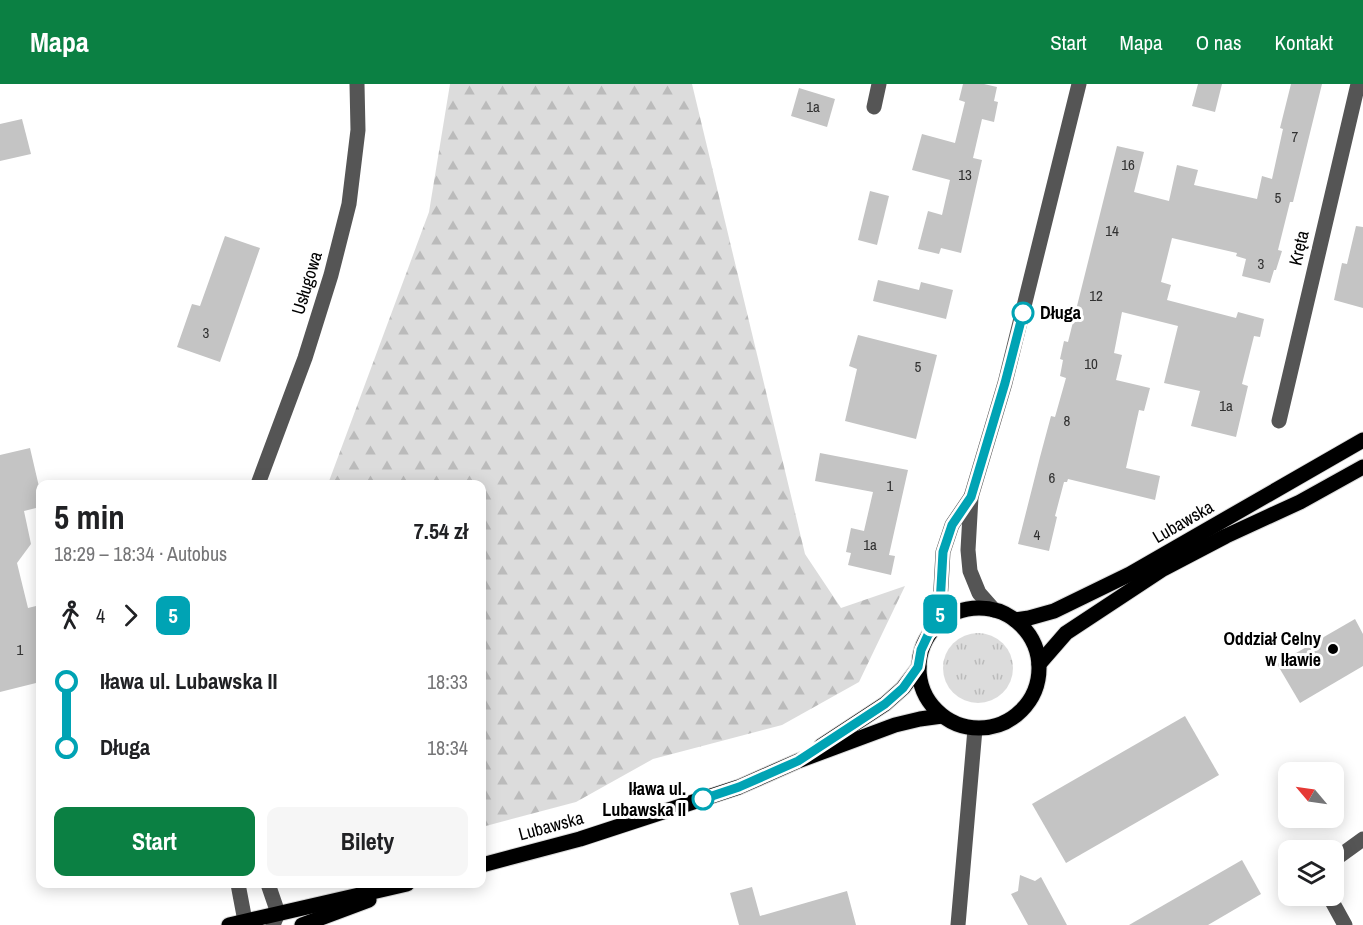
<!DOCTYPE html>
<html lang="pl">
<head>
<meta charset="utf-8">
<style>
  :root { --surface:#fff; --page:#f6f6f6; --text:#202124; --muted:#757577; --accent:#0b8043 }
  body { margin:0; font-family:"Archivo Narrow",sans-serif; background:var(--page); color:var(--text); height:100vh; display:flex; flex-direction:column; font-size:22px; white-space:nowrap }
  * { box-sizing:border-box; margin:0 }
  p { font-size:20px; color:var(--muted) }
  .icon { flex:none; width:33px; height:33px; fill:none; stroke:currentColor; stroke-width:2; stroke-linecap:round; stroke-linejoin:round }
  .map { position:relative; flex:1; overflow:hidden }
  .details { position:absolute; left:36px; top:396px; width:450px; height:408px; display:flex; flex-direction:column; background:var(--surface); border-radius:12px; box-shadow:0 3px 15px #0003 }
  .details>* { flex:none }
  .badge { padding:0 12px; border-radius:9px; font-size:21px; line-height:39px }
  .needle { width:39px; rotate:299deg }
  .controls { position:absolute; left:1278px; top:678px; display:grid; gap:12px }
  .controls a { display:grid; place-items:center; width:66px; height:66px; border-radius:12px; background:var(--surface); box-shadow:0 3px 15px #0003; font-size:30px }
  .map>.badge { position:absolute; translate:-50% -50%; box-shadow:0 0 0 3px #fff }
  .legs { display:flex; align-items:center; gap:9px; height:66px; padding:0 18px; font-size:20px }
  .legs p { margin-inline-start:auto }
  .summary { display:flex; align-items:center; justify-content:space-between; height:102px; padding:0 18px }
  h1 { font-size:33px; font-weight:700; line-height:45px }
  .cta { display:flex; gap:12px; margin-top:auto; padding:12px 18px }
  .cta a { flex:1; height:69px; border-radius:12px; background:var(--accent); color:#fff; font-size:24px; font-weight:700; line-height:69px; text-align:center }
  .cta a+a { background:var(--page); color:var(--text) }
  ul { padding:0 18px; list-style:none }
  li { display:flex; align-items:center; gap:21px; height:66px; font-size:22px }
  li i { display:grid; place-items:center; width:9px; height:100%; margin:0 8px; background:currentColor }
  li i::after { content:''; width:15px; height:15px; margin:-8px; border:4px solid; border-radius:50%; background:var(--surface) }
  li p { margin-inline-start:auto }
  li:first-child i { background:linear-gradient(#0000 50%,currentColor 0) }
  li:last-child i { background:linear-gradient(currentColor 50%,#0000 0) }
  header { display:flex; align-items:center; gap:36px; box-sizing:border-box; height:84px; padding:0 30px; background:var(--accent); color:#fff }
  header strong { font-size:28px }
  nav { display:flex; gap:33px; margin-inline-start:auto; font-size:21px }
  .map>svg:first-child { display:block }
  .grass { fill:url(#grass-tufts) }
  .forest { fill:url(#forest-firs) }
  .building { fill:#c4c4c4 }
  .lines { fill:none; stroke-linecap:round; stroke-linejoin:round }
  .major-casing { stroke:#dbdbdb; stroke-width:17 }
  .minor { stroke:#555; stroke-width:15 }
  .major { stroke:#000; stroke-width:15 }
  .line-1-casing { stroke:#fff; stroke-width:14 }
  .line-1 { stroke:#00a3b4; stroke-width:9 }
  .stop-1-dot { fill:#fff; stroke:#00a3b4; stroke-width:3 }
  .poi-dot { fill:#000; stroke:#fff; stroke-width:2 }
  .labels { text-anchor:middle; stroke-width:6; stroke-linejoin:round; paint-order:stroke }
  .number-label { font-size:15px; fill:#313131 }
  .street-label { font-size:18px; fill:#000; stroke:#fff }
  .stop-label { font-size:18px; font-weight:bold; fill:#000; stroke:#fff; text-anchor:start }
  .poi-label { font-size:18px; font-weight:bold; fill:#000; stroke:#fff; text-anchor:end }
</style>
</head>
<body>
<header>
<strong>Mapa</strong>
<nav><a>Start</a><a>Mapa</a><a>O nas</a><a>Kontakt</a></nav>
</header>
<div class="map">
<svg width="1363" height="841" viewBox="0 0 1363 841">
  <defs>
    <pattern id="grass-tufts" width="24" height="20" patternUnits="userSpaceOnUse" patternTransform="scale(1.5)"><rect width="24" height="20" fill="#dcdcdc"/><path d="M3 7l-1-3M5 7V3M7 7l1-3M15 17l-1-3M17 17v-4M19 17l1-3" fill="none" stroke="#bbb"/></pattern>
    <pattern id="forest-firs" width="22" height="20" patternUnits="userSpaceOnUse" patternTransform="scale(1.5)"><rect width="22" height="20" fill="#dcdcdc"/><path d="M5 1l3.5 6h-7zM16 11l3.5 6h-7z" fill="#bbb"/></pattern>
  </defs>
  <rect width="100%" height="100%" fill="#fff"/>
  <circle class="grass" cx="978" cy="584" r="35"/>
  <polygon class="forest" points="450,0 692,0 805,470 841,524 905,502 859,598 782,641 653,675 576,718 482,743 482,400 328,400 429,128"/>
  <g class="building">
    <polygon points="963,0 984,0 997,3 994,17 998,18 994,38 982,35 973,74 982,76 961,169 941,164 939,170 918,165 928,127 942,131 950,96 912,86 922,50 955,59 965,18 959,16"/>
    <polygon points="1198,0 1222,0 1215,28 1192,22"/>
    <polygon points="1291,0 1322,0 1293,118 1290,118 1278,166 1282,167 1276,186 1274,186 1270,199 1242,192 1246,175 1236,172 1237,169 1172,154 1161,198 1171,201 1167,216 1236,234 1238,228 1264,235 1260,253 1254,252 1242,300 1248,302 1236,353 1191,342 1200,307 1164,299 1178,242 1122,228 1114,269 1122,271 1116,296 1150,304 1144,327 1139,326 1126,384 1160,392 1155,416 1068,395 1067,398 1064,398 1055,432 1057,433 1049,467 1018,460 1040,373 1051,332 1055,333 1066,294 1060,292 1063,276 1060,275 1064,257 1068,258 1117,62 1144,68 1134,108 1169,117 1177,81 1198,86 1194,101 1257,115 1262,92 1272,95 1283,45 1280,44"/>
    <polygon points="799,4 835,15 827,43 791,32"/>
    <polygon points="22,35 31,70 0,77 0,40"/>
    <polygon points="870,107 889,112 877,161 858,156"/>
    <polygon points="1356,142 1363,143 1363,224 1334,216 1342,179 1347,180"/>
    <polygon points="225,152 260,164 220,278 177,263 192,220 200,222"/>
    <polygon points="878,196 919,206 921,198 953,206 946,235 873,217"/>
    <polygon points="858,251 937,271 916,355 845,337 857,285 849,282"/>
    <polygon points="30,364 40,407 40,423 24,427 31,460 17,479 28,524 40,521 40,598 0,608 0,371"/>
    <polygon points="820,369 908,386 889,471 895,472 891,491 848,481 851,469 846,468 851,444 864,447 873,408 815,397"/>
    <polygon points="1355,535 1363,550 1363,582 1300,619 1277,580"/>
    <polygon points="1185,632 1219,691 1066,779 1032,720"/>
    <polygon points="1242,776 1261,810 1208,841 1129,841"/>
    <polygon points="1020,791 1035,797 1041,793 1067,841 1028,841 1011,810 1018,807"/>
    <polygon points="752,803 760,832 847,807 856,841 739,841 730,809"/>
  </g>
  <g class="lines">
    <g class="major-casing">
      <g id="major">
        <circle cx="979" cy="584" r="60"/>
        <polyline points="1015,536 1029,534 1054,527 1130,490 1363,356"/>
        <polyline points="1039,580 1066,549 1163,485 1226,452 1300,418 1363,383"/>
        <polyline points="821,662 885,620 903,604 919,583"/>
        <polyline points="482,781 580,755 739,703 798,677 895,641 920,635 942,632"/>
        <polyline points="229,841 407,800"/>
        <polyline points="302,841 369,816"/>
      </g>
    </g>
    <g class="minor">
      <polyline points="874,23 879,0"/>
      <polyline points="1279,337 1358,0"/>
      <polyline points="258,400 305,274 331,191 349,120 358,46 357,0"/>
      <polyline points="994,526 979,509 970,487 968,466 971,413 1005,299 1079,0"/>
      <polyline points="939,538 943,468 952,441 971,413"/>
      <polyline points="1334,776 1363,755"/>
      <polyline points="238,800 245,837 250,841"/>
      <polyline points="268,800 278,829 273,841"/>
      <polyline points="1329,812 1345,841"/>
      <polyline points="958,841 975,645"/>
    </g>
    <use href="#major" class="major"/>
  </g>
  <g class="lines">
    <g class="line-1-casing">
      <polyline id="line-1" points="703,715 739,703 798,677 885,620 903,604 918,583 921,566 928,551 939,538 943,468 952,441 971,413 1005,299 1023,229"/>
    </g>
    <use href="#line-1" class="line-1"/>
  </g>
  <g class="stop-1-dot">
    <circle cx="1023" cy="229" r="10"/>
    <circle cx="703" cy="715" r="10"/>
  </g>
  <circle class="poi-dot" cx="1333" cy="565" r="6"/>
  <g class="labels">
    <g class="number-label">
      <text x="813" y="28">1a</text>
      <text x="1295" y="58">7</text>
      <text x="1128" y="86">16</text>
      <text x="965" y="96">13</text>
      <text x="1278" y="119">5</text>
      <text x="1112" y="152">14</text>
      <text x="1261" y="185">3</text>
      <text x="1096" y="217">12</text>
      <text x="206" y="254">3</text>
      <text x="1091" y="285">10</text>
      <text x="918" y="288">5</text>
      <text x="1226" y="327">1a</text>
      <text x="1067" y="342">8</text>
      <text x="1052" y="399">6</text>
      <text x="890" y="407">1</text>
      <text x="1037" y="456">4</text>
      <text x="870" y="466">1a</text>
      <text x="20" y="571">1</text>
    </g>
    <g class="street-label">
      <text transform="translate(1299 164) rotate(-77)" y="6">Kręta</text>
      <text transform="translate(307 199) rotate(-73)" y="6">Usługowa</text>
      <text transform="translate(1183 438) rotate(-30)" y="6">Lubawska</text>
      <text transform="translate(551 742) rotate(-15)" y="6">Lubawska</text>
    </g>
    <g class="stop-label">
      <text x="1040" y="235">Długa</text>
      <text x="686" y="711" text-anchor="end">Iława ul.<tspan x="686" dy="21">Lubawska II</tspan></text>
    </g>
    <g class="poi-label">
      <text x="1321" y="561">Oddział Celny<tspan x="1321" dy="21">w Iławie</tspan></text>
    </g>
  </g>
</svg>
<div class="controls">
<a><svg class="needle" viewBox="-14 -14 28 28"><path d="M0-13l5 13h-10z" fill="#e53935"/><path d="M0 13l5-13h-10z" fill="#757577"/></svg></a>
<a><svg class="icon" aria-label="layers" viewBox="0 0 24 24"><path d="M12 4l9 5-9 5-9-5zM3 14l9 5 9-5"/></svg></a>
</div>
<b class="badge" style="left:940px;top:530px;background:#00a3b4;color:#fff">5</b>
<section class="details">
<div class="summary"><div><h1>5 min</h1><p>18:29 – 18:34 · Autobus</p></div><b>7.54 zł</b></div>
<div class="legs"><svg class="icon" aria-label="walk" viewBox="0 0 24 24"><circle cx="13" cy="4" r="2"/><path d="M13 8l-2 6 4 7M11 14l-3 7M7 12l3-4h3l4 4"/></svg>4<svg class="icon" aria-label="forward" viewBox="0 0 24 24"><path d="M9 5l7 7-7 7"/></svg><b class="badge" style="background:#00a3b4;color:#fff">5</b></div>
<ul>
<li><i style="color:#00a3b4"></i><b>Iława ul. Lubawska II</b><p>18:33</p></li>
<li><i style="color:#00a3b4"></i><b>Długa</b><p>18:34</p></li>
</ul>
<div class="cta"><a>Start</a><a>Bilety</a></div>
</section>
</div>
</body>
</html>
